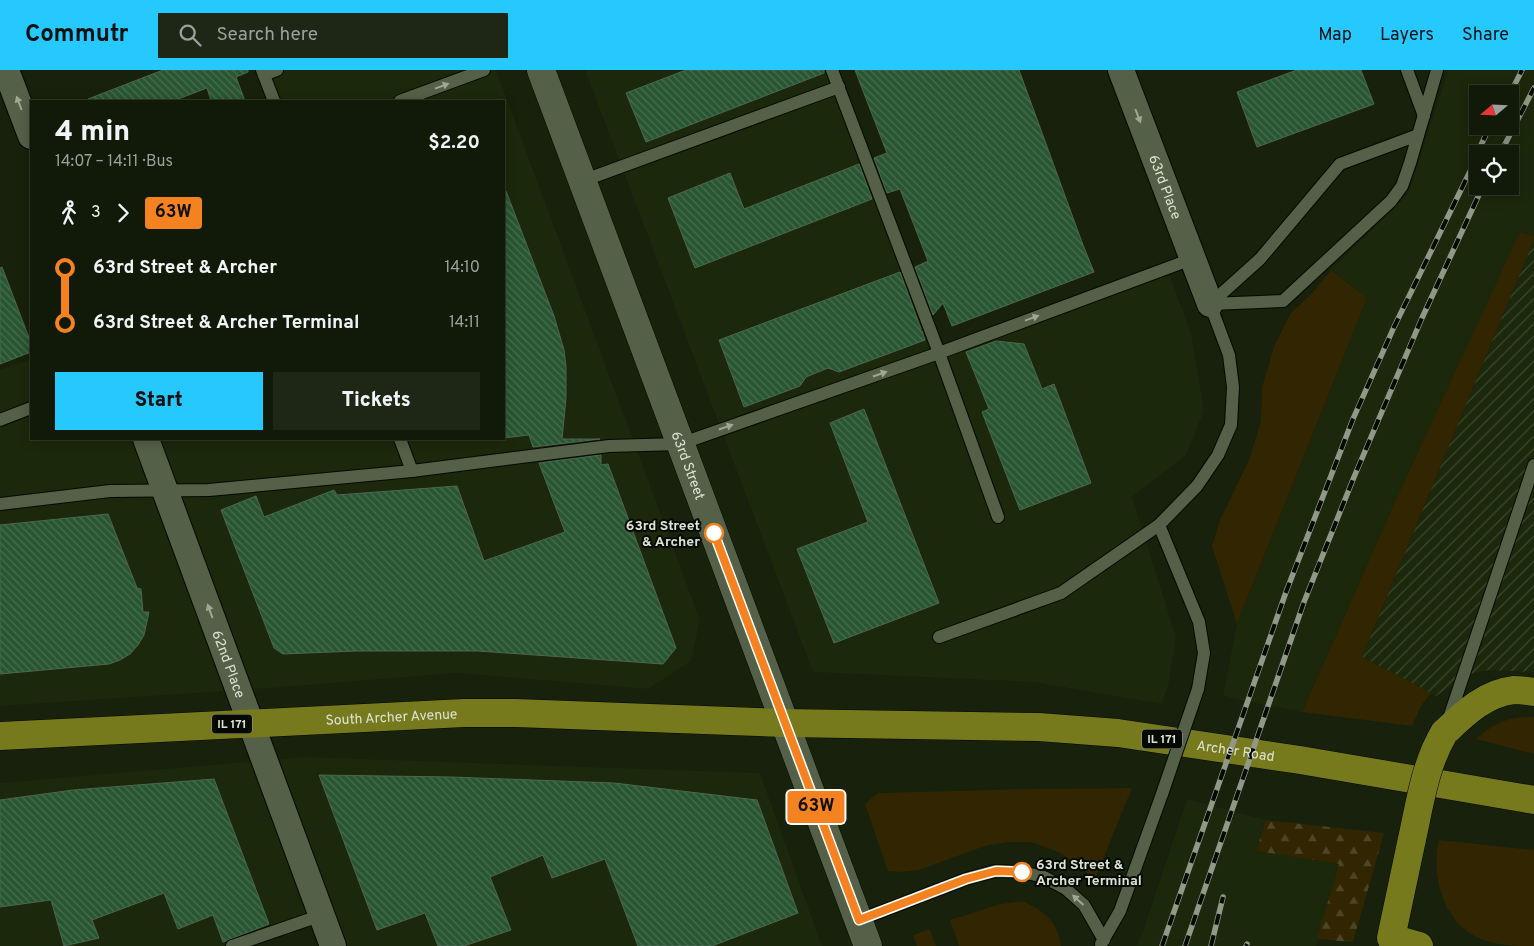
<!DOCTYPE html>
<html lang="en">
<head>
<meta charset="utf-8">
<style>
  :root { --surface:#111908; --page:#1e2616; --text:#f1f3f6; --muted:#9ca09c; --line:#303829; --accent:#25c9fe }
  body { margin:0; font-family:Overpass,sans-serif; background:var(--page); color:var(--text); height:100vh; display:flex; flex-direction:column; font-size:19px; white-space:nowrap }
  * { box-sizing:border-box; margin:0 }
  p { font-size:16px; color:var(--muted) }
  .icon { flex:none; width:28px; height:28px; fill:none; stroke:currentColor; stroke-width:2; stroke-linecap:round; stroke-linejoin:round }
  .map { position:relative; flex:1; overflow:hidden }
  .drawer { position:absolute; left:30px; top:30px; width:475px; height:340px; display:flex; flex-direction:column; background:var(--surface); border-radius:0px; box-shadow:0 2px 12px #0003,0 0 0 1px var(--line) }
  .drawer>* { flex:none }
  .badge { padding:0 10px; border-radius:4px; font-size:18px; line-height:32px }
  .needle { width:32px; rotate:251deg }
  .tools { position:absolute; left:1469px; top:15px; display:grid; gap:10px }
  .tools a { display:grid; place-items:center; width:50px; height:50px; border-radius:0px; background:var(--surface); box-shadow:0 2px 12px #0003,0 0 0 1px var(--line); font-size:25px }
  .map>.badge { position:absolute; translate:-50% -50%; box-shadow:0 0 0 2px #fff }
  .legs { display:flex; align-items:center; gap:8px; height:55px; padding:0 25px; font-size:16px }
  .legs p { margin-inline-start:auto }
  .headline { display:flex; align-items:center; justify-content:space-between; height:85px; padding:0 25px }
  h1 { font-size:28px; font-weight:800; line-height:38px }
  .button { display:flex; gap:10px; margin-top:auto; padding:10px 25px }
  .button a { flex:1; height:58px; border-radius:0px; background:var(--accent); color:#111; font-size:20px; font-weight:800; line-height:58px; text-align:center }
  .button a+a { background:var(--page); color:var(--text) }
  ul { padding:0 25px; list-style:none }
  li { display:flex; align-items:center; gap:18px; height:55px; font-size:19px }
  li i { display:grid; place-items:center; width:8px; height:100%; margin:0 6px; background:currentColor }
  li i::after { content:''; width:12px; height:12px; margin:-6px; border:4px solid; border-radius:50%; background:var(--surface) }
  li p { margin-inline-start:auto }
  li:first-child i { background:linear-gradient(#0000 50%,currentColor 0) }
  li:last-child i { background:linear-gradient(currentColor 50%,#0000 0) }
  header { display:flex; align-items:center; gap:30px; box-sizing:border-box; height:70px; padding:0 25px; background:var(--accent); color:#111 }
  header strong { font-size:24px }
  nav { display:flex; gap:28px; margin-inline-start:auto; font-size:18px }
  .search { width:350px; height:45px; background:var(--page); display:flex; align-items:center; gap:12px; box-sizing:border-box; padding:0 18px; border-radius:0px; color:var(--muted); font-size:19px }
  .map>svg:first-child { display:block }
  .built { fill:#1b280b; fill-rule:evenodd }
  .industrial { fill:url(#industrial-furrows) }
  .green { fill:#312502 }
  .forest { fill:url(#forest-firs) }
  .building { fill:url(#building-back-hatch); stroke:#4f6552 }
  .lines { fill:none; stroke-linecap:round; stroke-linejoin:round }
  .lane-casing { stroke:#030a00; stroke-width:14 }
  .street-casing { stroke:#030a00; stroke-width:28 }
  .secondary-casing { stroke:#030a00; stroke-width:29 }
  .primary-casing { stroke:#030a00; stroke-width:29 }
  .lane { stroke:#546048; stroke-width:12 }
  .street { stroke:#546048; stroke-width:26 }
  .secondary { stroke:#546048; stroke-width:28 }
  .primary { stroke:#767a1d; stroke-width:28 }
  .rail-casing { stroke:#909887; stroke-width:5.5 }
  .rail { stroke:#050902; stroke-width:4; stroke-dasharray:11; stroke-linecap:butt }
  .lane-bridge-casing { stroke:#030a00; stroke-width:14; stroke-linecap:butt }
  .primary-bridge-casing { stroke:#030a00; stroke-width:29; stroke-linecap:butt }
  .lane-bridge { stroke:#546048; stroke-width:12 }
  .primary-bridge { stroke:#767a1d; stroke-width:28 }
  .oneway { fill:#9fa896 }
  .line-1-casing { stroke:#fff; stroke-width:11 }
  .line-1 { stroke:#f58220; stroke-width:8 }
  .stop-1-dot { fill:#fff; stroke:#f58220; stroke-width:2.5 }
  .labels { text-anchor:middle; stroke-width:4; stroke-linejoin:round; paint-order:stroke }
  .shield { fill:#050902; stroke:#9ca296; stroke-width:1 }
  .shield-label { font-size:12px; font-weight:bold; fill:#dce3d5 }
  .street-label { font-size:14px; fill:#dce3d5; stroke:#050902 }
  .stop-label { font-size:14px; font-weight:bold; fill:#dce3d5; stroke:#050902; text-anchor:end }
</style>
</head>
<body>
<header>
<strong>Commutr</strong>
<div class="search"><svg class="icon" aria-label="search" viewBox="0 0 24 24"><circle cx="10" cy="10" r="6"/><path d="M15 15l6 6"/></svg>Search here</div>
<nav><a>Map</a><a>Layers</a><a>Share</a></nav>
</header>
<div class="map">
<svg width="1534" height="876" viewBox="0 0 1534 876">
  <defs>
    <pattern id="industrial-furrows" width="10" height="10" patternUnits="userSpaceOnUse" patternTransform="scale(1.25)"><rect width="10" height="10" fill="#1b280b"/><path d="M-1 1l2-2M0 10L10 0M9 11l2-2" fill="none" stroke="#3c472e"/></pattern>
    <pattern id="forest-firs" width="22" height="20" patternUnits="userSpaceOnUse" patternTransform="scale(1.25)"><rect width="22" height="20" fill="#312502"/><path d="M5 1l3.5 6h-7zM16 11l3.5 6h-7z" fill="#4e4426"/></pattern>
    <pattern id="building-back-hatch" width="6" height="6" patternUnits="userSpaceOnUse" patternTransform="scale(1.25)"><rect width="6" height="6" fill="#295632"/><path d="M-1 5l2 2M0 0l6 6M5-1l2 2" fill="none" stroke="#476e4f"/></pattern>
  </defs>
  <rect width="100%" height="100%" fill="#17210b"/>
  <g class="built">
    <polygon points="255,0 496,0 700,550 691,591 648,619 456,603 270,618 0,636 0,300 31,289 31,369 504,369 504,31 266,31"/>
    <polygon points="585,0 833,0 939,283 1167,198 1191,264 1204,341 1186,385 1132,427 1176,567 1169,612 1162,634 1034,612 813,602"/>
    <path d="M1448,0H1534V166L1521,162L1392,438L1302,642L1235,629L1223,625L1237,554L1367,228L1331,200L1409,123ZM1478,24H1510V56H1478ZM1478,84H1510V116H1478Z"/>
    <polygon points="305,687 760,703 822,876 343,876 332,847 253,876 0,876 0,713"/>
    <polygon points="1187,729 1266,750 1256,781 1339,794 1316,876 1136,876 1142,864"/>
  </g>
  <polygon class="industrial" points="1534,169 1534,602 1489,600 1470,604 1436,626 1362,587"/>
  <g class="green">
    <polygon points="1520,162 1534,166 1534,169 1362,587 1431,623 1421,636 1412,656 1302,642 1392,438"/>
    <polygon points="1331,200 1367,228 1237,554 1212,476 1220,450 1249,390 1261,351 1262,317 1274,277 1290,244 1313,222"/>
    <path d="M1534,647V684L1476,669C1493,653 1510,646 1534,647Z"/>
    <polygon points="1132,718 1095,809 1061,783 1031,772 1007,772 985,776 919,800 900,802 888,801 865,734 878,723 1030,719"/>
    <path d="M1439,770L1534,780V876C1516,876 1498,876 1481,869C1444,854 1430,806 1439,770Z"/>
    <path d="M1023,831C1046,843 1056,849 1061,876H959L950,850L1000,834Z"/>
    <polygon points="930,859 936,876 917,876 913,865"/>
  </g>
  <polygon class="forest" points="1266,750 1384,763 1353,872 1317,869 1339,794 1256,781"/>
  <g class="building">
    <polygon points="163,0 248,0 248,2 236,7 245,31 211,31 207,18 173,31 88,31 88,29"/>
    <polygon points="686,0 824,0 824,3 646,72 626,23"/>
    <polygon points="855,0 1019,0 1083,175 1094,202 952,256 943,233 933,245 915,197 928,191 900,119 887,123 874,88 887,83"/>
    <polygon points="1297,0 1361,0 1374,34 1257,77 1237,22"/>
    <polygon points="859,94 872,129 695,198 668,128 730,103 744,139"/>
    <polygon points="504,121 506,121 554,246 564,280 566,297 566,328 562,369 600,369 533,377 529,365 504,368"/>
    <polygon points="2,197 31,273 31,282 0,294 0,198"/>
    <polygon points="900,202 921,259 920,261 922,261 925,270 839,302 828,298 806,307 800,316 744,337 719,270"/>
    <polygon points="996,271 1024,274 1042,319 1054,314 1091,413 1020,440 982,342 989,339 966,282"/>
    <polygon points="864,339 939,533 834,573 797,479 868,452 830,353"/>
    <polygon points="601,385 601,395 608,394 676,578 663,594 478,581 356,581 283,584 274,578 221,440 256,426 264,447 334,420 337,425 457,416 484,491 565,462 539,393"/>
    <polygon points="108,444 137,518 141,519 143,542 149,542 144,565 138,575 130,584 120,590 109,594 0,604 0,455"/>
    <polygon points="319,705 451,707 614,713 757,730 798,843 712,876 638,876 605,789 552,808 543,785 490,807 511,860 464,876 438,876 425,843 377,860"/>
    <polygon points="214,709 269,854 223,872 213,845 178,859 164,823 92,850 99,868 64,876 51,830 0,837 0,730 73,720"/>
  </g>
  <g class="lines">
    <g class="lane-casing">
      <g id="lane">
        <polyline points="262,0 274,31"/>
        <polyline points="832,0 939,283 998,447"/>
        <polyline points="1407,0 1424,46"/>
        <polyline points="264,5 277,0"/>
        <polyline points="400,31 484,0"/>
        <polyline points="582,111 839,17"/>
        <polyline points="1210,234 1283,231 1391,131 1402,116 1410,93 1437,0"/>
        <polyline points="1210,234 1260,189 1340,94 1418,65"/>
        <polyline points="0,350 31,338"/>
        <polyline points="400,369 412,401"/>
        <polyline points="0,434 110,421 209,420 412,401 609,376 680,374 939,283 1192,189"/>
        <polyline points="1159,455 1199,552 1204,583 1198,619"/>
        <polyline points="939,567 1061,523 1159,455 1197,416 1218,385 1231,355 1233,317 1229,285 1210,234"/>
        <polyline points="1448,651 1534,395"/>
        <polyline points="859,850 966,809 995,801 1022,802 1044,807 1066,819 1084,835 1104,870"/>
        <polyline points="1101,874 1120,841 1162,724"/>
        <polyline points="232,876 322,845"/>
      </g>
    </g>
    <g class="street-casing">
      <g id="street">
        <polyline points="6,0 31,66"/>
        <path id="s1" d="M1121,0L1210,234"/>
        <path id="s2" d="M146,369L333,876"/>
      </g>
    </g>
    <g class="secondary-casing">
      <g id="secondary">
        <path id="s3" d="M541,0L868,876"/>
      </g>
    </g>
    <g class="primary-casing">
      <g id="primary">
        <path d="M1444,663C1464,644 1485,623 1514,620C1520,620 1528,621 1534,622"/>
        <path id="s4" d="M0,666L464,643H516L785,653L1039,657L1118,663L1300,690L1534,730"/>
        <polyline points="1412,769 1391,868 1419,876"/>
      </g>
    </g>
    <use href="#lane" class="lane"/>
    <use href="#street" class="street"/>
    <use href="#secondary" class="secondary"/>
    <use href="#primary" class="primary"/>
    <g class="rail-casing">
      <g id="rail">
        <polyline points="1510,24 1522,0"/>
        <polyline points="1500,84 1534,18"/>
        <polyline points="1474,90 1490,56"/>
        <polyline points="1162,876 1286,522 1353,349 1394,257 1478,85"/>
        <polyline points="1185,876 1304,532 1354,407 1422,248 1483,116"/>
        <polyline points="1211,876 1223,827"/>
        <polyline points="1246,876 1247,874"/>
      </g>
    </g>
    <use href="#rail" class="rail"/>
    <g class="lane-bridge-casing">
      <polyline id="lane-bridge" points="1162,724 1198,619"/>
    </g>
    <g class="primary-bridge-casing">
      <path id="primary-bridge" d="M1412,769C1420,733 1425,695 1444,663"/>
    </g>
    <use href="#lane-bridge" class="lane-bridge"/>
    <use href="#primary-bridge" class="primary-bridge"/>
  </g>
  <defs><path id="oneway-solid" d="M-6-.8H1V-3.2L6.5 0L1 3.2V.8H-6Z" transform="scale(1.25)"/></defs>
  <g class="oneway">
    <use href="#oneway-solid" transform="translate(442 16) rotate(-20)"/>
    <use href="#oneway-solid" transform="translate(19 33) rotate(-111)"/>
    <use href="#oneway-solid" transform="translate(1138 46) rotate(69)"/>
    <use href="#oneway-solid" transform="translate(1032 248) rotate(-20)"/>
    <use href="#oneway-solid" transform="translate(880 304) rotate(-19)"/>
    <use href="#oneway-solid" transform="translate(726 357) rotate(-19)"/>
    <use href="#oneway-solid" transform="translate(210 541) rotate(-110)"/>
    <use href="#oneway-solid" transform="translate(1078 830) rotate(-138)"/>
  </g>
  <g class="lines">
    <g class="line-1-casing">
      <polyline id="line-1" points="714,463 859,850 966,809 996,801 1022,802"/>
    </g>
    <use href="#line-1" class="line-1"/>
  </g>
  <g class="stop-1-dot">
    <circle cx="714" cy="463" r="9"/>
    <circle cx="1022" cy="802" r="9"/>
  </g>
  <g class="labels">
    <g class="shield">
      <rect x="212" y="644.5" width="40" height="19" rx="4"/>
      <rect x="1142" y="659.5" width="40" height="19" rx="4"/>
    </g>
    <g class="shield-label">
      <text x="232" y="658">IL 171</text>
      <text x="1162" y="673">IL 171</text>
    </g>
    <g class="street-label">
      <text dy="5" stroke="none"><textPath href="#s1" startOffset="125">63rd Place</textPath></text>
      <text dy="5" stroke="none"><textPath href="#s3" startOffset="422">63rd Street</textPath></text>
      <text dy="5" stroke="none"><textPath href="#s2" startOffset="240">62nd Place</textPath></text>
      <text dy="5" stroke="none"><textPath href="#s4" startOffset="392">South Archer Avenue</textPath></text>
      <text dy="5" stroke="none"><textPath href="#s4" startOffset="1238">Archer Road</textPath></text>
    </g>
    <g class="stop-label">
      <text x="700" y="460">63rd Street<tspan x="700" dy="16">&amp; Archer</tspan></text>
      <text x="1036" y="799" text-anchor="start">63rd Street &amp;<tspan x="1036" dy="16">Archer Terminal</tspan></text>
    </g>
  </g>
</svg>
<div class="tools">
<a><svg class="needle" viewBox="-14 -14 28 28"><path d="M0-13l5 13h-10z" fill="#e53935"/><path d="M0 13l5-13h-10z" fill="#9ca09c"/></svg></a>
<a><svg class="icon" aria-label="locate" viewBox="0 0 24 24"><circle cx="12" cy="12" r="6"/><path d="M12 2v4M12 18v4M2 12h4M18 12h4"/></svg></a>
</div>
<b class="badge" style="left:816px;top:737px;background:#f58220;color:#111">63W</b>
<section class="drawer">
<div class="headline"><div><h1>4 min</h1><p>14:07 – 14:11 · Bus</p></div><b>$2.20</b></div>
<div class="legs"><svg class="icon" aria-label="walk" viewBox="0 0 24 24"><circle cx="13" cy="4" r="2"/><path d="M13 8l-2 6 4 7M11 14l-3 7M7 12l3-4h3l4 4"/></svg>3<svg class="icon" aria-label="forward" viewBox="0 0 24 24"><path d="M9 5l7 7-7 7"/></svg><b class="badge" style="background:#f58220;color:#111">63W</b></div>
<ul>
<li><i style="color:#f58220"></i><b>63rd Street &amp; Archer</b><p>14:10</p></li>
<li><i style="color:#f58220"></i><b>63rd Street &amp; Archer Terminal</b><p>14:11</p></li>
</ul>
<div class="button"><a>Start</a><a>Tickets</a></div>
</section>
</div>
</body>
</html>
